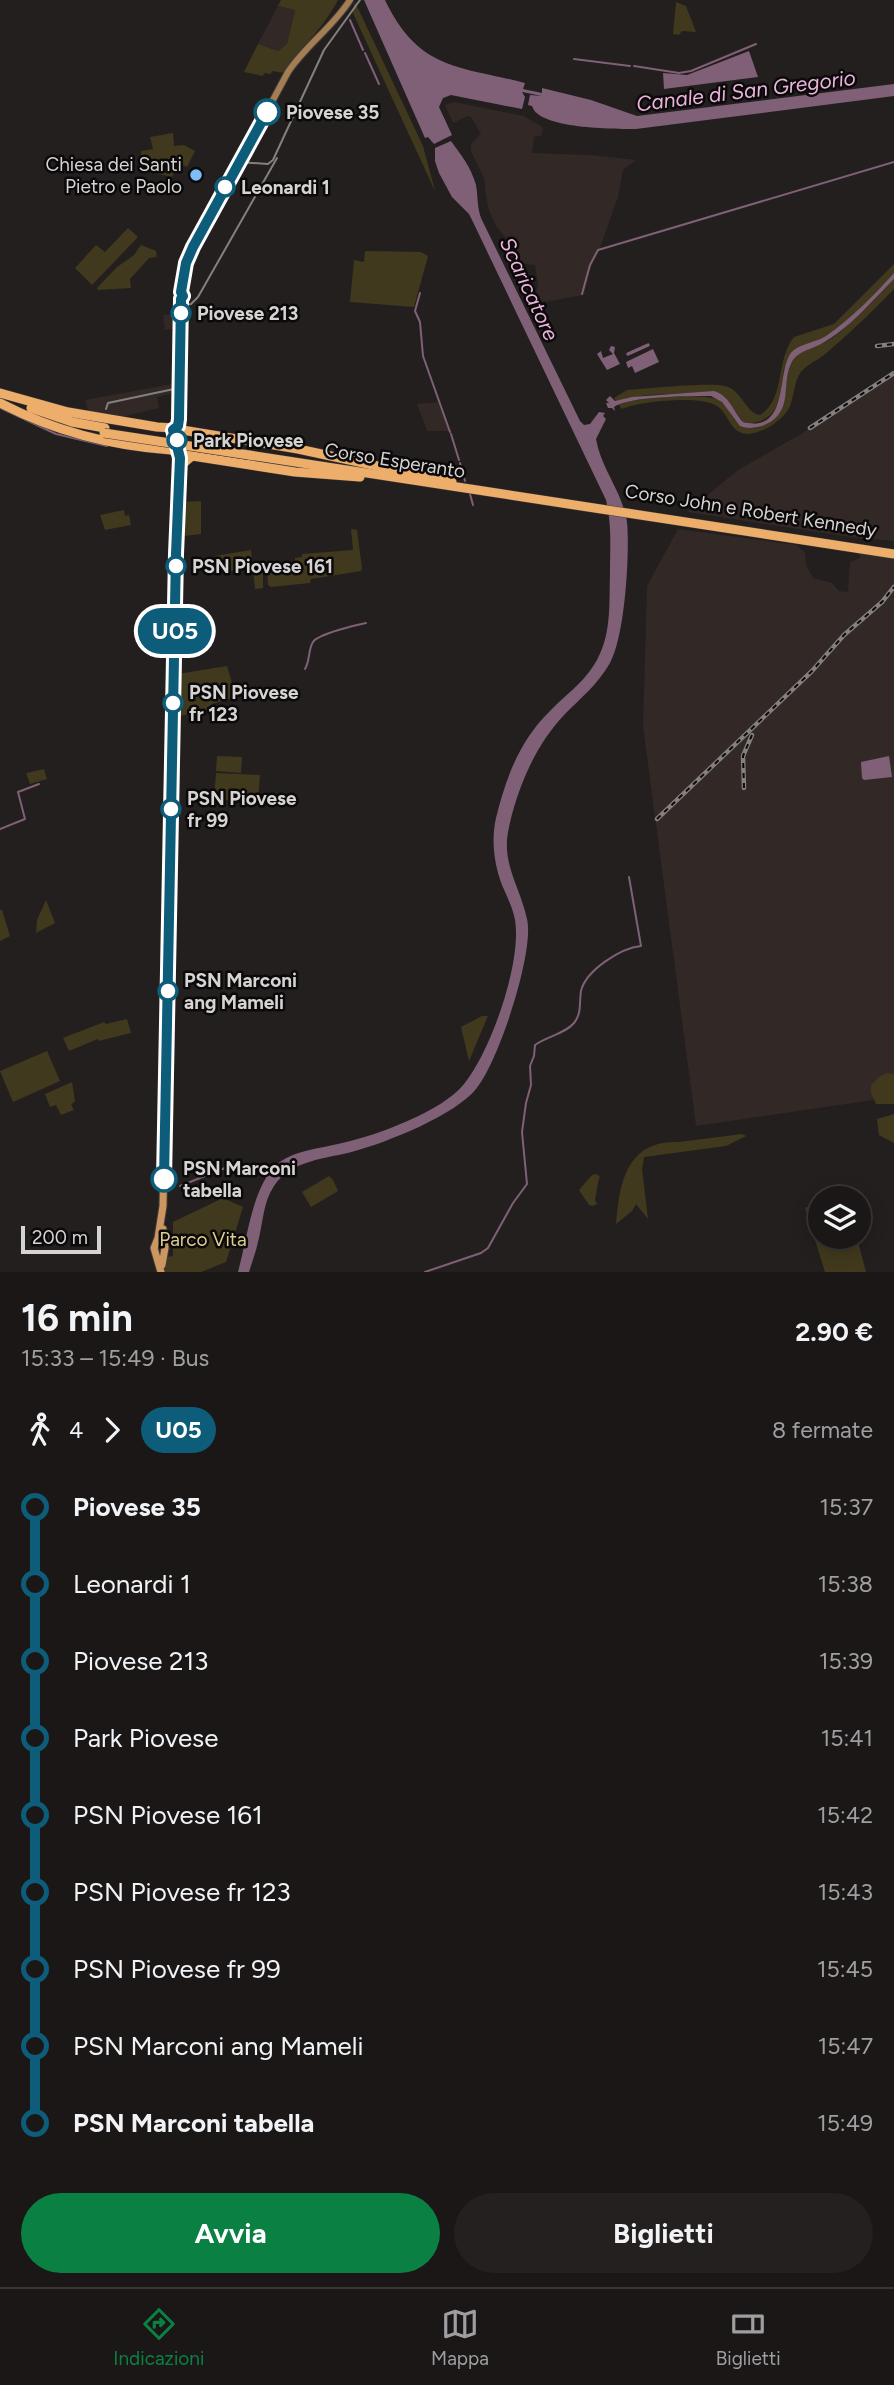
<!DOCTYPE html>
<html lang="it">
<head>
<meta charset="utf-8">
<style>
  :root { --surface:#1a1716; --page:#23201f; --text:#f1f3f6; --muted:#9f9fa1; --line:#383635; --accent:#0b8043 }
  body { margin:0; font-family:Figtree,sans-serif; background:var(--page); color:var(--text); height:100vh; display:flex; flex-direction:column; font-size:26px; white-space:nowrap }
  * { box-sizing:border-box; margin:0 }
  p { font-size:23px; color:var(--muted) }
  .icon { flex:none; width:38px; height:38px; fill:none; stroke:currentColor; stroke-width:2; stroke-linecap:round; stroke-linejoin:round }
  .map { position:relative; height:1272px; overflow:hidden }
  .details { display:flex; flex-direction:column; background:var(--surface); flex:1 }
  .details>* { flex:none }
  .badge { padding:0 14px; border-radius:23px; font-size:24px; line-height:46px }
  .fabs { position:absolute; left:808px; top:1186px; display:grid; gap:14px }
  .fabs a { display:grid; place-items:center; width:63px; height:63px; border-radius:50%; background:var(--surface); box-shadow:0 4px 18px #0003,0 0 0 2px var(--line); font-size:35px }
  .scale { position:absolute; left:21px; bottom:18px; width:80px; box-sizing:border-box; padding-left:7px; border:4px solid #d6d3d3; border-top:0; font-size:19px; line-height:24px; white-space:nowrap; color:#d6d3d3; -webkit-text-stroke:5px #0b0909; paint-order:stroke }
  .map>.badge { position:absolute; translate:-50% -50%; box-shadow:0 0 0 4px #fff }
  .legs { display:flex; align-items:center; gap:10px; height:77px; padding:0 21px; font-size:23px }
  .legs p { margin-inline-start:auto }
  .overview { display:flex; align-items:center; justify-content:space-between; height:119px; padding:0 21px }
  h1 { font-size:38px; font-weight:700; line-height:52px }
  .primary-button { display:flex; gap:14px; margin-top:auto; padding:14px 21px }
  .primary-button a { flex:1; height:80px; border-radius:42px; background:var(--accent); color:#fff; font-size:28px; font-weight:700; line-height:80px; text-align:center }
  .primary-button a+a { background:var(--page); color:var(--text) }
  ul { padding:0 21px; list-style:none }
  li { display:flex; align-items:center; gap:24px; height:77px; font-size:26px }
  li i { display:grid; place-items:center; width:10px; height:100%; margin:0 9px; background:currentColor }
  li i::after { content:''; width:18px; height:18px; margin:-9px; border:5px solid; border-radius:50%; background:var(--surface) }
  li p { margin-inline-start:auto }
  li:first-child i { background:linear-gradient(#0000 50%,currentColor 0) }
  li:last-child i { background:linear-gradient(currentColor 50%,#0000 0) }
  .tabs { display:flex; justify-content:space-around; align-items:center; height:98px; border-top:2px solid var(--line); background:var(--surface); font-size:19px; color:var(--muted) }
  .tabs a { display:grid; justify-items:center; gap:4px }
  .tabs .selected { color:var(--accent) }
  .map>svg:first-child { display:block }
  .built { fill:#322826 }
  .green { fill:#40391d }
  .water { fill:#7f6076 }
  .lines { fill:none; stroke-linecap:round; stroke-linejoin:round }
  .stream { stroke:#7f6076; stroke-width:2 }
  .canal { stroke:#7f6076; stroke-width:3.5 }
  .secondary-casing { stroke:#403c3b; stroke-width:8 }
  .primary-casing { stroke:#403c3b; stroke-width:9 }
  .highway-casing { stroke:#403c3b; stroke-width:10 }
  .secondary { stroke:#a57d53; stroke-width:6 }
  .primary { stroke:#cb9660; stroke-width:7 }
  .highway { stroke:#edad6b; stroke-width:9 }
  .tram { stroke:#83807f; stroke-width:2 }
  .rail-casing { stroke:#83807f; stroke-width:4.5 }
  .rail { stroke:#0b0909; stroke-width:2; stroke-dasharray:5; stroke-linecap:butt }
  .highway-bridge-casing { stroke:#403c3b; stroke-width:10; stroke-linecap:butt }
  .highway-bridge { stroke:#edad6b; stroke-width:9 }
  .line-1-casing { stroke:#fff; stroke-width:16 }
  .line-1 { stroke:#0c5c7a; stroke-width:10 }
  .stop-1-dot { fill:#fff; stroke:#0c5c7a; stroke-width:3.5 }
  .poi-dot { fill:#7ebdf9; stroke:#0b0909; stroke-width:2.5 }
  .labels { text-anchor:middle; stroke-width:5; stroke-linejoin:round; paint-order:stroke }
  .stop-label { font-size:19px; font-weight:bold; fill:#d6d3d3; stroke:#0b0909; text-anchor:start }
  .poi-label { font-size:19px; fill:#d6d3d3; stroke:#0b0909; text-anchor:end }
  .street-label { font-size:19px; fill:#d6d3d3; stroke:#0b0909 }
  .park-label { font-size:19px; fill:#ddcd8f; stroke:#0b0909 }
  .water-label { font-size:21px; font-style:italic; fill:#ebb4dc; stroke:#0b0909 }
</style>
</head>
<body>
<div class="map">
<svg width="894" height="1272" viewBox="0 0 894 1272">
  <rect width="100%" height="100%" fill="#231f1e"/>
  <g class="built">
    <polygon points="278,6 295,10 287,44 278,51 258,44"/>
    <polygon points="454,102 524,116 542,127 543,131 541,136 534,137 532,153 590,155 636,160 623,170 618,197 600,248 591,266 584,295 544,302 535,300 538,284 535,265 518,263 511,248 511,244 496,226 488,208 484,178 471,151 471,144 481,134 471,117 468,116 453,123 445,105"/>
    <polygon points="178,314 178,328 165,330 163,315"/>
    <polygon points="894,373 894,541 851,537 687,512 738,470 801,434"/>
    <polygon points="177,383 177,392 157,397 159,408 117,418 89,414 85,400"/>
    <polygon points="438,402 449,431 427,431 417,404"/>
    <polygon points="678,529 797,545 805,553 806,565 813,578 832,583 839,591 848,592 850,562 860,558 859,551 894,555 894,1097 696,1126 643,726 647,586"/>
  </g>
  <g class="green">
    <path d="M281,0H338C323,29 302,45 285,73L272,71L271,74L264,73L263,76L244,72L258,44L278,51L287,44L295,10L278,6Z"/>
    <polygon points="355,2 423,146 435,191 352,11"/>
    <polygon points="676,2 686,6 696,32 682,31 679,35 673,34"/>
    <polygon points="173,133 174,146 184,145 195,151 187,167 179,163 172,177 142,170 141,151 153,149 150,137"/>
    <polygon points="128,228 138,237 92,285 75,268 96,245 105,252"/>
    <polygon points="141,245 156,251 157,257 149,258 130,279 131,288 98,290 97,288 117,267 134,255"/>
    <polygon points="365,251 421,252 428,256 414,307 350,302 354,260 364,262"/>
    <path d="M894,264V273C874,295 852,319 827,336C813,345 794,345 787,362C778,382 786,408 763,420C757,423 750,424 743,422L729,402L717,392L647,395L616,401L614,398L627,390C647,389 713,381 728,387C742,392 746,413 760,415C786,399 775,360 794,337L834,324Z"/>
    <path d="M894,279V289C872,312 849,334 824,355C816,361 804,366 799,375C794,384 794,396 790,406C784,420 762,434 747,434C730,433 729,414 717,406C701,395 640,401 622,409L618,404C634,398 707,392 719,400C731,408 733,425 750,428C756,429 764,425 770,421C795,404 779,377 794,358C803,348 821,346 832,338C855,321 875,299 894,279Z"/>
    <polygon points="201,501 201,534 184,536 183,502"/>
    <polygon points="124,510 125,516 129,515 131,525 105,530 100,515"/>
    <polygon points="351,529 357,530 362,568 361,571 311,579 310,583 271,587 268,585 267,567 295,565 295,558 302,557 302,554 353,550"/>
    <polygon points="251,550 253,568 263,567 263,588 255,589 253,569 216,572 215,556"/>
    <polygon points="227,666 236,697 212,704 213,708 177,717 178,674"/>
    <polygon points="217,756 242,757 241,773 216,771"/>
    <polygon points="44,769 47,779 30,784 26,773"/>
    <polygon points="216,773 260,775 258,802 214,799"/>
    <polygon points="46,900 55,923 36,933 37,920"/>
    <polygon points="0,910 2,910 10,936 0,941"/>
    <polygon points="482,1016 488,1016 469,1061 461,1027"/>
    <polygon points="127,1019 131,1033 99,1041 98,1039 69,1051 63,1038 104,1022 106,1024"/>
    <polygon points="47,1051 60,1081 13,1102 0,1071"/>
    <polygon points="886,1073 894,1074 894,1104 876,1104 871,1093 871,1085 879,1077"/>
    <polygon points="72,1082 75,1101 71,1105 74,1110 61,1115 56,1105 50,1107 45,1094"/>
    <polygon points="894,1114 894,1143 879,1135 877,1119"/>
    <path d="M742,1134L746,1136L726,1146L644,1157L642,1169L648,1219L636,1204L632,1211L616,1224C619,1194 622,1156 655,1145C666,1141 676,1143 687,1141C706,1139 724,1136 742,1134Z"/>
    <polygon points="597,1174 601,1178 599,1178 595,1200 597,1204 593,1206 589,1205 579,1190 592,1175"/>
    <polygon points="329,1176 333,1180 338,1191 311,1207 302,1192"/>
    <polygon points="223,1198 243,1207 226,1262 201,1272 165,1272 166,1257 173,1256 173,1222"/>
    <polygon points="818,1202 821,1208 821,1237 830,1237 833,1249 858,1242 866,1272 825,1272 805,1208"/>
  </g>
  <g class="water">
    <path d="M364,0H385C419,71 460,66 525,83L523,89L542,93V88L591,100L637,116L894,84V96L636,129C615,129 538,129 532,106L528,105L530,95L542,96L522,92L525,97L522,109L451,95L443,98L439,107L452,135L434,144L428,137L425,138Z"/>
    <polygon points="749,51 758,77 664,89 663,73 687,75"/>
    <path d="M451,141C461,155 471,167 476,185C478,196 477,207 481,218L580,421L584,425L590,424L599,412L605,413L603,416L606,419L596,439L598,448C605,473 623,495 627,522C630,553 625,636 610,663C598,684 581,698 565,714C535,745 516,791 508,832C502,865 521,889 527,919C535,952 498,1063 476,1089C455,1115 388,1142 355,1151C327,1159 292,1159 274,1186C263,1202 263,1223 258,1242C256,1252 252,1262 249,1272H238C246,1243 251,1201 267,1176C283,1150 315,1150 342,1143C375,1136 443,1111 464,1084C491,1051 522,962 515,920C513,908 507,897 502,885C494,864 491,840 496,818C506,777 520,740 550,711C565,695 582,684 594,665C612,637 609,605 610,573C610,547 612,525 606,500L473,222L469,214L452,197L439,173L435,161V148Z"/>
    <path d="M894,273V279C872,301 849,329 821,344C812,349 799,351 793,360C779,382 797,413 762,426C754,428 748,429 740,426L722,402L711,396C691,396 629,396 614,407L615,411L612,408H608L606,403H609L606,400L610,396L615,401L632,397L714,391C730,396 733,411 743,422C788,433 777,378 789,356C795,344 815,343 826,336C850,320 875,294 894,273Z"/>
    <polygon points="611,346 615,347 614,353 620,364 607,370 597,354 601,351 603,358 613,354 609,350"/>
    <polygon points="653,349 659,362 635,373 632,366 628,368 626,362"/>
    <polygon points="889,756 892,777 864,780 862,778 861,762"/>
  </g>
  <g class="lines">
    <g class="stream">
      <polyline points="350,20 363,50"/>
      <polyline points="365,53 379,84"/>
      <polyline points="574,59 630,66"/>
      <polyline points="634,66 679,73 691,71 756,44"/>
      <polyline points="420,293 415,311 420,322 423,356 450,432"/>
      <polyline points="582,294 590,265 598,250 894,162"/>
      <polyline points="0,408 56,434 107,446"/>
      <polyline points="451,434 459,460"/>
      <polyline points="460,463 465,481"/>
      <polyline points="470,494 473,505"/>
      <path d="M305,669C310,661 308,650 313,642C318,634 356,625 366,623"/>
      <polyline points="0,829 25,819 18,792 39,784"/>
      <polyline points="180,1186 235,1164"/>
      <path d="M425,1272L481,1253L488,1248L513,1203L527,1184L522,1132L526,1103L531,1085L530,1066L534,1056L535,1045C547,1036 565,1034 574,1023C582,1013 579,1003 581,991C586,970 621,948 641,946L629,877"/>
    </g>
    <polyline class="canal" points="628,354 648,345"/>
    <g class="secondary-casing">
      <path id="secondary" d="M178,426L183,282L188,258L288,72C306,45 333,27 350,0"/>
    </g>
    <g class="primary-casing">
      <g id="primary">
        <polyline points="162,1265 165,1248 163,1229"/>
        <polyline points="161,1272 154,1248 158,1238 163,1206 177,525 180,458 173,430 177,426 181,428 181,438 185,457 180,458"/>
      </g>
    </g>
    <g class="highway-casing">
      <g id="highway">
        <polyline points="0,393 68,412 157,427 174,428"/>
        <path d="M0,403C54,431 111,446 171,450L178,453"/>
        <polyline points="31,408 72,422 105,428"/>
        <polyline points="182,430 298,449 424,476"/>
        <polyline points="186,455 295,472 360,477"/>
        <polyline points="249,455 894,554"/>
        <polyline points="179,467 192,456"/>
        <polyline points="418,476 452,482"/>
      </g>
    </g>
    <use href="#secondary" class="secondary"/>
    <use href="#primary" class="primary"/>
    <use href="#highway" class="highway"/>
    <g class="tram">
      <polyline points="182,316 183,305 191,304 198,297 277,158"/>
      <path d="M106,409L108,403L174,389L178,385L182,282C187,239 217,199 238,162L268,164L273,160L324,50L360,0"/>
    </g>
    <g class="rail-casing">
      <g id="rail">
        <polyline points="877,346 894,344"/>
        <polyline points="810,428 894,373"/>
        <polyline points="744,788 743,756 752,735"/>
        <polyline points="657,819 812,671 844,635 882,602 894,587"/>
      </g>
    </g>
    <use href="#rail" class="rail"/>
    <g class="highway-bridge-casing">
      <polyline id="highway-bridge" points="104,433 249,455"/>
    </g>
    <use href="#highway-bridge" class="highway-bridge"/>
  </g>
  <g class="lines">
    <g class="line-1-casing">
      <polyline id="line-1" points="164,1179 176,554 180,458 173,430 178,426 179,419 181,299 183,296 181,292 186,263 193,247 267,112"/>
    </g>
    <use href="#line-1" class="line-1"/>
  </g>
  <g class="stop-1-dot">
    <circle cx="267" cy="112" r="12"/>
    <circle cx="225" cy="187" r="9"/>
    <circle cx="181" cy="313" r="9"/>
    <circle cx="177" cy="440" r="9"/>
    <circle cx="176" cy="566" r="9"/>
    <circle cx="173" cy="703" r="9"/>
    <circle cx="171" cy="809" r="9"/>
    <circle cx="168" cy="991" r="9"/>
    <circle cx="164" cy="1179" r="12"/>
  </g>
  <circle class="poi-dot" cx="196" cy="175" r="7"/>
  <g class="labels">
    <g class="stop-label">
      <text x="286" y="119">Piovese 35</text>
      <text x="241" y="194">Leonardi 1</text>
      <text x="197" y="320">Piovese 213</text>
      <text x="193" y="447">Park Piovese</text>
      <text x="192" y="573">PSN Piovese 161</text>
      <text x="189" y="699">PSN Piovese<tspan x="189" dy="22">fr 123</tspan></text>
      <text x="187" y="805">PSN Piovese<tspan x="187" dy="22">fr 99</tspan></text>
      <text x="184" y="987">PSN Marconi<tspan x="184" dy="22">ang Mameli</tspan></text>
      <text x="183" y="1175">PSN Marconi<tspan x="183" dy="22">tabella</tspan></text>
    </g>
    <g class="poi-label">
      <text x="182" y="171">Chiesa dei Santi<tspan x="182" dy="22">Pietro e Paolo</tspan></text>
    </g>
    <g class="street-label">
      <text transform="translate(395 460) rotate(9)" y="7">Corso Esperanto</text>
      <text transform="translate(751 510) rotate(9)" y="7">Corso John e Robert Kennedy</text>
    </g>
    <g class="park-label">
      <text x="203" y="1246">Parco Vita</text>
    </g>
    <g class="water-label">
      <text transform="translate(746 91) rotate(-7)" y="7">Canale di San Gregorio</text>
      <text transform="translate(529 289) rotate(65)" y="7">Scaricatore</text>
    </g>
  </g>
</svg>
<div class="fabs">
<a><svg class="icon" aria-label="layers" viewBox="0 0 24 24"><path d="M12 4l9 5-9 5-9-5zM3 14l9 5 9-5"/></svg></a>
</div>
<div class="scale">200 m</div>
<b class="badge" style="left:175px;top:631px;background:#0c5c7a;color:#fff">U05</b>
</div>
<section class="details">
<div class="overview"><div><h1>16 min</h1><p>15:33 – 15:49 · Bus</p></div><b>2.90 €</b></div>
<div class="legs"><svg class="icon" aria-label="walk" viewBox="0 0 24 24"><circle cx="13" cy="4" r="2"/><path d="M13 8l-2 6 4 7M11 14l-3 7M7 12l3-4h3l4 4"/></svg>4<svg class="icon" aria-label="forward" viewBox="0 0 24 24"><path d="M9 5l7 7-7 7"/></svg><b class="badge" style="background:#0c5c7a;color:#fff">U05</b><p>8 fermate</p></div>
<ul>
<li><i style="color:#0c5c7a"></i><b>Piovese 35</b><p>15:37</p></li>
<li><i style="color:#0c5c7a"></i><span>Leonardi 1</span><p>15:38</p></li>
<li><i style="color:#0c5c7a"></i><span>Piovese 213</span><p>15:39</p></li>
<li><i style="color:#0c5c7a"></i><span>Park Piovese</span><p>15:41</p></li>
<li><i style="color:#0c5c7a"></i><span>PSN Piovese 161</span><p>15:42</p></li>
<li><i style="color:#0c5c7a"></i><span>PSN Piovese fr 123</span><p>15:43</p></li>
<li><i style="color:#0c5c7a"></i><span>PSN Piovese fr 99</span><p>15:45</p></li>
<li><i style="color:#0c5c7a"></i><span>PSN Marconi ang Mameli</span><p>15:47</p></li>
<li><i style="color:#0c5c7a"></i><b>PSN Marconi tabella</b><p>15:49</p></li>
</ul>
<div class="primary-button"><a>Avvia</a><a>Biglietti</a></div>
</section>
<nav class="tabs">
<a class="selected"><svg class="icon" aria-label="directions" viewBox="0 0 24 24"><path d="M12 3l9 9-9 9-9-9zM9 14v-3h6M13 9l2 2-2 2"/></svg>Indicazioni</a>
<a><svg class="icon" aria-label="map" viewBox="0 0 24 24"><path d="M3 6l6-2 6 2 6-2v14l-6 2-6-2-6 2zM9 4v14M15 6v14"/></svg>Mappa</a>
<a><svg class="icon" aria-label="tickets" viewBox="0 0 24 24"><path d="M3 7h18v10H3zM15 7v10"/></svg>Biglietti</a>
</nav>
</body>
</html>
